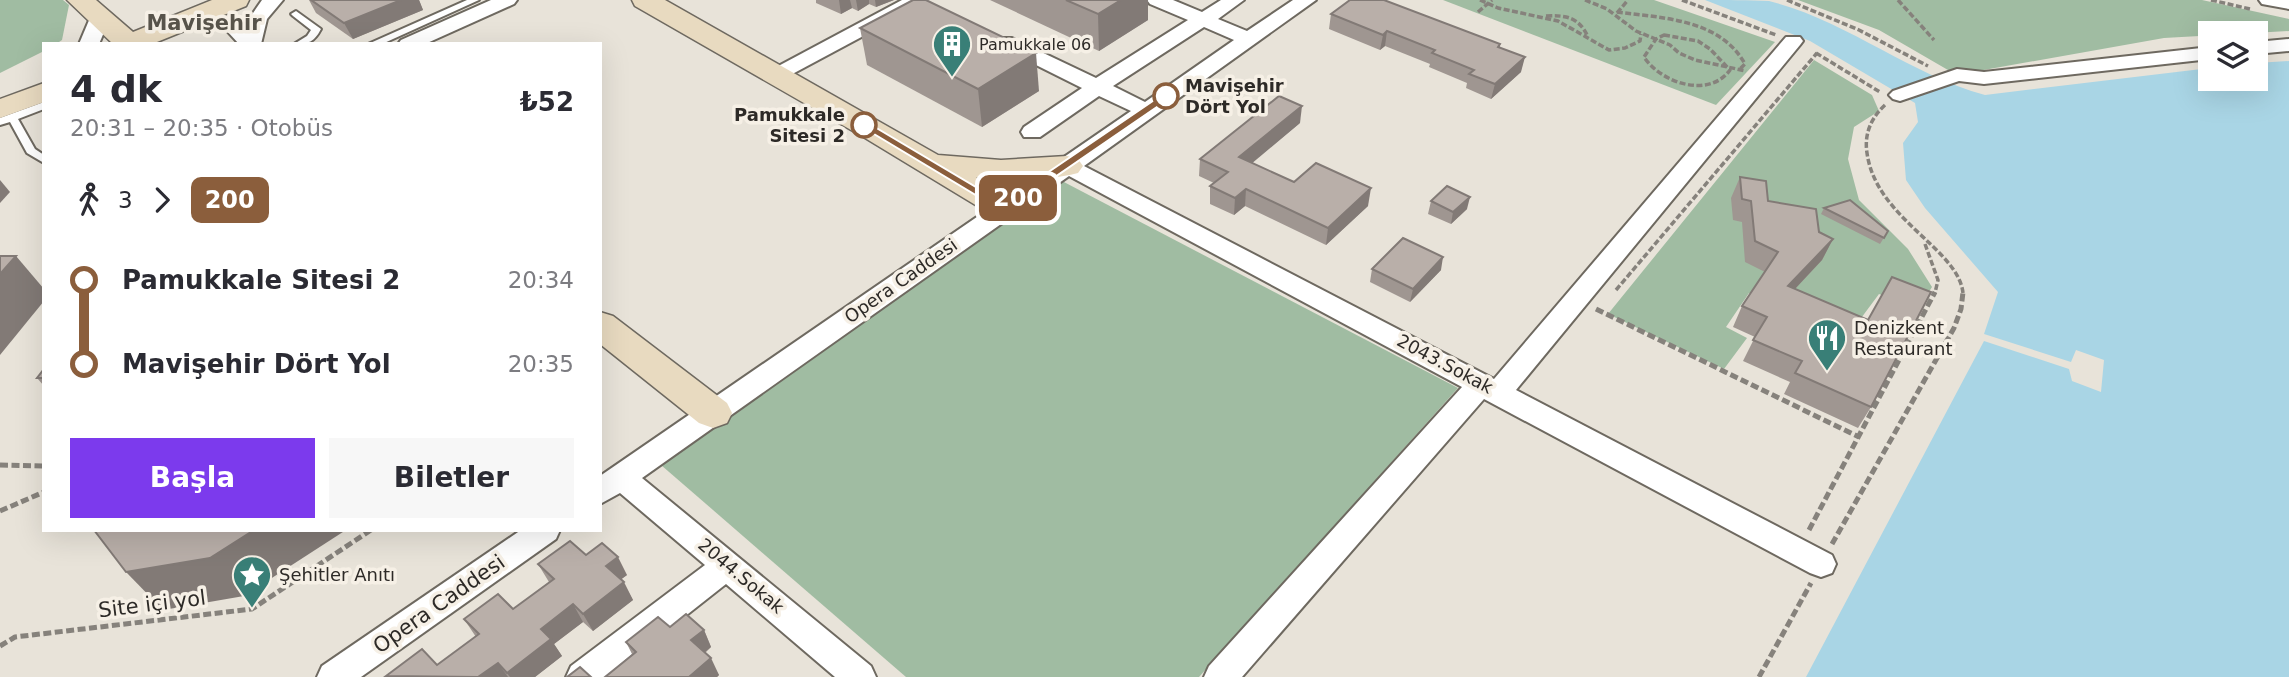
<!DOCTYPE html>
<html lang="tr">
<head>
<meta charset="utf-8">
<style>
  :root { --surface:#fff; --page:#f7f7f7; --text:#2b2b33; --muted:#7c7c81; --accent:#7c3aed }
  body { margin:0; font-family:"DejaVu Sans",sans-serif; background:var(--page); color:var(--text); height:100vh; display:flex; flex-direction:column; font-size:26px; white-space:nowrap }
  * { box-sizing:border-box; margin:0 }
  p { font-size:23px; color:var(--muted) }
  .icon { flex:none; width:38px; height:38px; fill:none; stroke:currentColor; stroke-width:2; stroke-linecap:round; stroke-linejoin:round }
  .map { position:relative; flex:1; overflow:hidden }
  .details { position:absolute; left:42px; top:42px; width:560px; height:490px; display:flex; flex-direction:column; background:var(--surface); border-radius:0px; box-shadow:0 7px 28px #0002 }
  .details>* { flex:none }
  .badge { padding:0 14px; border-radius:10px; font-size:24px; line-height:46px }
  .controls { position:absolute; left:2198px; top:21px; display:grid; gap:14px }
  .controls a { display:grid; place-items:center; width:70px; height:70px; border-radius:0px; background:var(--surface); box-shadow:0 7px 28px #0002; font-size:35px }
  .map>.badge { position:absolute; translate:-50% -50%; box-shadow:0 0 0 4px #fff }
  .legs { display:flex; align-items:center; gap:10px; height:77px; padding:0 28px; font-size:23px }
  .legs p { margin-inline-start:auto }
  .head { display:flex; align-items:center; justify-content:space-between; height:119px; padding:0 28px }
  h1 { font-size:38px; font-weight:800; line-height:52px }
  .cta { display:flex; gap:14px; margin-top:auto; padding:14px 28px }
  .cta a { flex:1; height:80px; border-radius:0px; background:var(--accent); color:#fff; font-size:28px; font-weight:800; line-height:80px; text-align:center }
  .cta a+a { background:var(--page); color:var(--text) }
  ul { padding:0 28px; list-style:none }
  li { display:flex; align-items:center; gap:24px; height:84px; font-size:26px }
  li i { display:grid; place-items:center; width:10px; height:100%; margin:0 9px; background:currentColor }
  li i::after { content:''; width:18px; height:18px; margin:-9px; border:5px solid; border-radius:50%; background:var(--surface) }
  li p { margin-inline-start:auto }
  li:first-child i { background:linear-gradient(#0000 50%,currentColor 0) }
  li:last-child i { background:linear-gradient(currentColor 50%,#0000 0) }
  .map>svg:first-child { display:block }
  .green { fill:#a0bca2 }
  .water { fill:#a9d5e5 }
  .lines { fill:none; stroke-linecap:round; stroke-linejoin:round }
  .lane-casing { stroke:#6e6960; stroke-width:4 }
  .street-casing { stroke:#6e6960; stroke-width:4 }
  .secondary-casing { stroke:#6e6960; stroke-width:3 }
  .path-far1 { stroke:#86827c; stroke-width:3.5; stroke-dasharray:6 2.5; stroke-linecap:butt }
  .path { stroke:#86827c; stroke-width:5; stroke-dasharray:8 3.5; stroke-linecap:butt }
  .lane { fill:#fff; fill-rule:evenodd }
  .street { fill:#fff; fill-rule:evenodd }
  .secondary { fill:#e8dac0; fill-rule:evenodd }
  .wall { fill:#9f9691 }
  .shaded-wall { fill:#827a76 }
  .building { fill:#b9afa9; stroke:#827a76; stroke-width:2 }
  .line-1 { fill:#8b5e3c; stroke:#fff; stroke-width:2 }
  .stop-1-dot { fill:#fff; stroke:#8b5e3c; stroke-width:3.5 }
  .labels { text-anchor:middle; stroke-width:7; stroke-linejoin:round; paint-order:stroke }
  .far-poi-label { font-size:16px; fill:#2d2a27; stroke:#f6f0e6; text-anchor:start }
  .stop-label { font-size:18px; font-weight:bold; fill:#2d2a27; stroke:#f6f0e6; text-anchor:start }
  .street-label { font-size:18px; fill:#2d2a27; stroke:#f6f0e6 }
  .poi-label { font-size:18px; fill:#2d2a27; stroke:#f6f0e6; text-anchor:start }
  .far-district-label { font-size:21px; font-weight:bold; fill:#58544b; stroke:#f6f0e6 }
  .near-street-label { font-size:21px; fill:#2d2a27; stroke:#f6f0e6 }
</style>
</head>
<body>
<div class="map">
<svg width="2289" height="677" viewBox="0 0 2289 677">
  <rect width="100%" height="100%" fill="#e8e3d9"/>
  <g class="green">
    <polygon points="0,0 63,0 69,5 62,40 56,44 44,44 44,51 0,73"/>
    <polygon points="1443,0 1654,0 1775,42 1716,105"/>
    <polygon points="1798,0 2202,0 2289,19 2289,31 2164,38 1978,71 1948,70 1879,30"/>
    <polygon points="1814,60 1872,95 1879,111 1854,127 1848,159 1859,200 1908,249 1932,287 1918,309 1879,294 1850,333 1749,293 1726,327 1747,338 1724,369 1608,314"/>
    <polygon points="1062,181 1458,388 1199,677 906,677 661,465"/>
  </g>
  <path class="water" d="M1705,0C1725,0 1750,0 1769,1C1846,20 1909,74 1985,95L2210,68V79H2256V63L2289,61V677H1806L1984,341L2069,369L2072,381L2101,392L2104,360L2076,350L2071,362L1984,334L1998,292L1925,208L1906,180L1903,143L1918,122L1915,103L1810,41Z"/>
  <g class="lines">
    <g class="lane-casing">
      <g id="lane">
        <polygon points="467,0 479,0 382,44 368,44"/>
        <path d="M296,11L321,29C314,42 309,44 294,44L307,36L311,30L293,16L291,14Z"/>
        <polygon points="44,102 44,109 18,119 35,149 44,155 44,163 27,153 10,122 0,125 0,118"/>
      </g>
    </g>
    <g class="street-casing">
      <g id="street">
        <polygon points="262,0 283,0 267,19 261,44 239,44 227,31 189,19 186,15 196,9 241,23 244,26"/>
        <polygon points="491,0 517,0 514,4 425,44 398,44 401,40"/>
        <polygon points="902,0 926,0 923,4 783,79 769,79 766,75 769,71"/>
        <path d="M1147,0H1173L1202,12L1221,0H1244L1218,19L1247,31L1293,0H1316L1084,166L1494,379L1786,37H1800L1803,41L1800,45L1516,390L1832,555L1836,564L1832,573L1821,577L1810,573L1484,399L1242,677H1204L1209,666L1462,387L1069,176L642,478L871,666L876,677H835L726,584L608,677H566L571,666L705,565L620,493L600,504V476L1131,111L1099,96L1040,137H1024L1021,132L1024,127L1082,88L998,46L995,42L998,38H1012L1096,78L1188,20L1150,4ZM1204,27L1234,40L1145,102L1113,86Z"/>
        <polygon points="2259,0 2289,0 2289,9 2262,4"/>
        <polygon points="100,12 110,18 99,44 79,44 90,18"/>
        <polygon points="2289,39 2289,51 2256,54 2256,42"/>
        <polygon points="2210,47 2210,59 1984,84 1959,81 1900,101 1893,99 1889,95 1893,91 1957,69 1984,72"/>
        <polygon points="521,530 560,530 556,539 361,677 317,677 322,666"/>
      </g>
    </g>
    <g class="secondary-casing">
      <g id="secondary">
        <polygon points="67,0 96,0 133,32 212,0 249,0 246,6 152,44 113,44"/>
        <path d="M632,0H665L938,155L1001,160L1067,156L1078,159L1083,166L1078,173C1046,181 1009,181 976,177L1016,201L1020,208L1016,215L1004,218L992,215L865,138L635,6Z"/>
        <polygon points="44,83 44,102 0,118 0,99"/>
        <polygon points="600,312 613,316 727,403 732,413 727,423 713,428 699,423 600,344"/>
      </g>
    </g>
    <g class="path-far1">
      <polyline points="1480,0 1498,8 1558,21 1609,50 1625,48 1640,41 1641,34"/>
      <polyline points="1585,0 1607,9 1636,31 1670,45 1679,53 1695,60 1746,71"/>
      <polyline points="1682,0 1776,35"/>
      <polyline points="1787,0 1859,30 1928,66"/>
      <polyline points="1898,0 1934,40"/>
      <polyline points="2211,0 2250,9"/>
      <polyline points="1478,12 1492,0"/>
      <path d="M1617,12C1663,18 1720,19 1745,64L1740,69"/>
      <polyline points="1617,13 1628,0"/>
      <path d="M1546,16C1566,15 1579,17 1588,37"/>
      <path d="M1664,35L1698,41L1710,49L1730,70C1709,99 1661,83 1644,57L1656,39Z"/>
      <polyline points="1816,53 1880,92"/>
      <path d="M1885,105C1871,118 1864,134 1867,153C1876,219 1958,248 1963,293"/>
      <polyline points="1925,244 1938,280 1935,293"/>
      <polyline points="1616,290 1817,53"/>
    </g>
    <g class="path">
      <polyline points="1596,309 1859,437"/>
      <polyline points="0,465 44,466"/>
      <polyline points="0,511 44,492"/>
      <polyline points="1809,530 1935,292"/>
      <polyline points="1832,544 1954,328 1961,309 1963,292"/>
      <polyline points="0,646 15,637 252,609 371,530"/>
      <polyline points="1759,677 1811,583"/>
    </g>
    <use href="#lane" class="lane"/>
    <use href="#street" class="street"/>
    <use href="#secondary" class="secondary"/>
  </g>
  <g class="wall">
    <polygon points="309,0 419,0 423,10 353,39 316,13"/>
    <polygon points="816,0 894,0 876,7 869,4 858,11 852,8 841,14 816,3"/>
    <polygon points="990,0 1148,0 1148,20 1099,51"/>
    <polygon points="1331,14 1500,44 1500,47 1521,72 1491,99 1466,88 1467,83 1429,67 1430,64 1385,46 1380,50 1329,29"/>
    <polygon points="860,28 1039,91 982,127 867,65"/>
    <polygon points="1300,123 1251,163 1294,182 1368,206 1326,245 1245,206 1234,215 1210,204 1210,186 1214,183 1199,176 1200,159"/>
    <polygon points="1740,177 1768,201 1819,232 1833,239 1822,260 1795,289 1871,407 1858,428 1784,394 1790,382 1743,361 1755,337 1733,327 1742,306 1765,272 1745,262 1742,222 1733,220 1731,198"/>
    <polygon points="1431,201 1467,209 1451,224 1428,214"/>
    <polygon points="1824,208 1888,231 1880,244 1821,214"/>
    <polygon points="1372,269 1441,270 1410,302 1370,282"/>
    <polygon points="44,369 44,386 37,378"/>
    <polygon points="586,555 627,575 621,579 633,600 593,631 583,622 554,644 562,656 535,677 386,677 437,665 476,637 464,619 513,609 549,582 538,564"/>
    <polygon points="670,627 704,630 711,647 705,653 719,675 717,677 605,677 632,654 626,642"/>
  </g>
  <g class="shaded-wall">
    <polygon points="401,0 419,0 423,10 353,39 344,23"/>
    <polygon points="839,0 850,0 852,8 841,14"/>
    <polygon points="856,0 869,0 869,4 858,11"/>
    <polygon points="875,0 894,0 876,7"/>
    <polygon points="1121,0 1148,0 1148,20 1099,51 1098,14"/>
    <polygon points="1387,31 1385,46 1380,50 1383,35"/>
    <polygon points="1036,53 1039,91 982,127 978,89"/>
    <polygon points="1525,57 1521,72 1491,99 1495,84"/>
    <polygon points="1302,106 1300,123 1238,175 1239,157"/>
    <polygon points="0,180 10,192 0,203"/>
    <polygon points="1371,188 1368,206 1326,245 1328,228"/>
    <polygon points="1246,189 1245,206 1234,215 1235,198"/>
    <polygon points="1470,197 1467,209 1451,224 1453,212"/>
    <polygon points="1833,239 1822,260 1778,307 1788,286"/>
    <polygon points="16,256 44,289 44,301 0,355 0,274"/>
    <polygon points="1443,257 1441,270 1410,302 1413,289"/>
    <polygon points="254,530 346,530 244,596 163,610 126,572"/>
    <polygon points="618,557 627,575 615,584 606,566"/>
    <polygon points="624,582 633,600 593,631 583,614"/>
    <polygon points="573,604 583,622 554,644 562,656 535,677 510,677 507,673 541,629"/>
    <polygon points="704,630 711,647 699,657 691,640"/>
    <polygon points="711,658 719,675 717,677 689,677"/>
    <polygon points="498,663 508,677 478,677"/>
  </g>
  <g class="building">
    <polygon points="311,0 401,0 344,23"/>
    <polygon points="913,0 926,0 1036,53 978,89 860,28"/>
    <polygon points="1066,0 1121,0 1098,14"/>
    <polygon points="1350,0 1384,0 1500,44 1498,47 1525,57 1495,84 1469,74 1474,70 1432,53 1435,50 1387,31 1383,35 1331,14"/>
    <polygon points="1279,96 1302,106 1239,157 1294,182 1316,163 1371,188 1328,228 1246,189 1235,198 1210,186 1228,172 1200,159"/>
    <polygon points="1740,177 1766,181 1768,201 1816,209 1819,232 1833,239 1788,286 1868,320 1892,277 1931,292 1871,407 1795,373 1802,361 1753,340 1767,317 1742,306 1778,252 1755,241 1751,201 1742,199"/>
    <polygon points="1447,186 1470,197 1453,212 1431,201"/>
    <polygon points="1850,200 1888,231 1884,238 1824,208"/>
    <polygon points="1403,238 1443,257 1413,289 1372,269"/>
    <polygon points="0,256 16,256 0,274"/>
    <polygon points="44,369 44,378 37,378"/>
    <polygon points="94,530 254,530 210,558 126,572"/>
    <polygon points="570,541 586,555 602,543 618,557 606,566 624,582 583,614 573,604 541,629 551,639 507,673 498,663 478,677 386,676 422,649 437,665 479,634 464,619 498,594 513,609 554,579 538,564"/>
    <polygon points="686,614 704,630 691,640 711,658 689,677 605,677 636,652 626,642 658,617 670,627"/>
    <polygon points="580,667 591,677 567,677"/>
  </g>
  <polygon class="line-1" points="1166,92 1172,96 1170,98 1004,212 859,125 868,123 1003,203"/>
  <defs>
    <g id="building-pin" transform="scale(2.0125)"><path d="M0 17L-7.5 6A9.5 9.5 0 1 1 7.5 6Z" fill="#397f77" stroke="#f6f0e6"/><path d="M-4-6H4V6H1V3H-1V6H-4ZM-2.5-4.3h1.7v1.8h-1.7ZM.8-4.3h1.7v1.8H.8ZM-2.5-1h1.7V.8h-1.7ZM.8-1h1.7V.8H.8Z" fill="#fff"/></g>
    <g id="restaurant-pin" transform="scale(2.0125)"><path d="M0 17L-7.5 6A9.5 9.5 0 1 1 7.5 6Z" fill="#397f77" stroke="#f6f0e6"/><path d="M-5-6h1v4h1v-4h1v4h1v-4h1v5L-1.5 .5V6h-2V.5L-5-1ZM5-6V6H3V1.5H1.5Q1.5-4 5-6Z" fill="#fff"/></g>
    <g id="sight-pin" transform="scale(2.0125)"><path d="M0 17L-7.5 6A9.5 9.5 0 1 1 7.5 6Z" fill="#397f77" stroke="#f6f0e6"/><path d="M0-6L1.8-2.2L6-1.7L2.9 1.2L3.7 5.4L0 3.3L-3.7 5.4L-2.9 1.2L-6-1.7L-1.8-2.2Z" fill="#fff"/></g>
  </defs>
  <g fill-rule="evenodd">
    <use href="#building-pin" x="952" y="44"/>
    <use href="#restaurant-pin" x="1827" y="338"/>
    <use href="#sight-pin" x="252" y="575"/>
  </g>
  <g class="stop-1-dot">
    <circle cx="1166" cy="96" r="12"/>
    <circle cx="864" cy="125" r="12"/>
  </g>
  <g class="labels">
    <g class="far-poi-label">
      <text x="979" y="50">Pamukkale 06</text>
    </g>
    <g class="stop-label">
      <text x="1185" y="92">Mavişehir<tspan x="1185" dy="21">Dört Yol</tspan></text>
      <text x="845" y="121" text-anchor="end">Pamukkale<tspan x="845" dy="21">Sitesi 2</tspan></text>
    </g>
    <g class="street-label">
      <text transform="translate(901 281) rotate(-35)" y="6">Opera Caddesi</text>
      <text transform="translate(1445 364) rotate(28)" y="6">2043.Sokak</text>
      <text transform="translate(741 576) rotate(40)" y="6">2044.Sokak</text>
    </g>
    <g class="poi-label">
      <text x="1854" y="334">Denizkent<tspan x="1854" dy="21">Restaurant</tspan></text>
      <text x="279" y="581">Şehitler Anıtı</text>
    </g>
    <g class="far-district-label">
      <text x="204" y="30">Mavişehir</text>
    </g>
    <g class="near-street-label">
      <text transform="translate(152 604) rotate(-7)" y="7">Site içi yol</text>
      <text transform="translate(439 604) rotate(-35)" y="7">Opera Caddesi</text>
    </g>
  </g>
</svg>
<div class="controls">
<a><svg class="icon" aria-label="layers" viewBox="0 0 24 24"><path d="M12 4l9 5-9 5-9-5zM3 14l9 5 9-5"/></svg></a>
</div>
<b class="badge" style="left:1018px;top:198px;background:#8b5e3c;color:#fff">200</b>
<section class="details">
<div class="head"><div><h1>4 dk</h1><p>20:31 – 20:35 · Otobüs</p></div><b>₺52</b></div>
<div class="legs"><svg class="icon" aria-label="walk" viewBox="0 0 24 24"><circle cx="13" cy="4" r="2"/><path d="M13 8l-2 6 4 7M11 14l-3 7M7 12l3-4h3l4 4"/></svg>3<svg class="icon" aria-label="forward" viewBox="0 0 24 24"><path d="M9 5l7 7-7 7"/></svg><b class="badge" style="background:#8b5e3c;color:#fff">200</b></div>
<ul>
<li><i style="color:#8b5e3c"></i><b>Pamukkale Sitesi 2</b><p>20:34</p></li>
<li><i style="color:#8b5e3c"></i><b>Mavişehir Dört Yol</b><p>20:35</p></li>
</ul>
<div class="cta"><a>Başla</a><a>Biletler</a></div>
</section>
</div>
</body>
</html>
